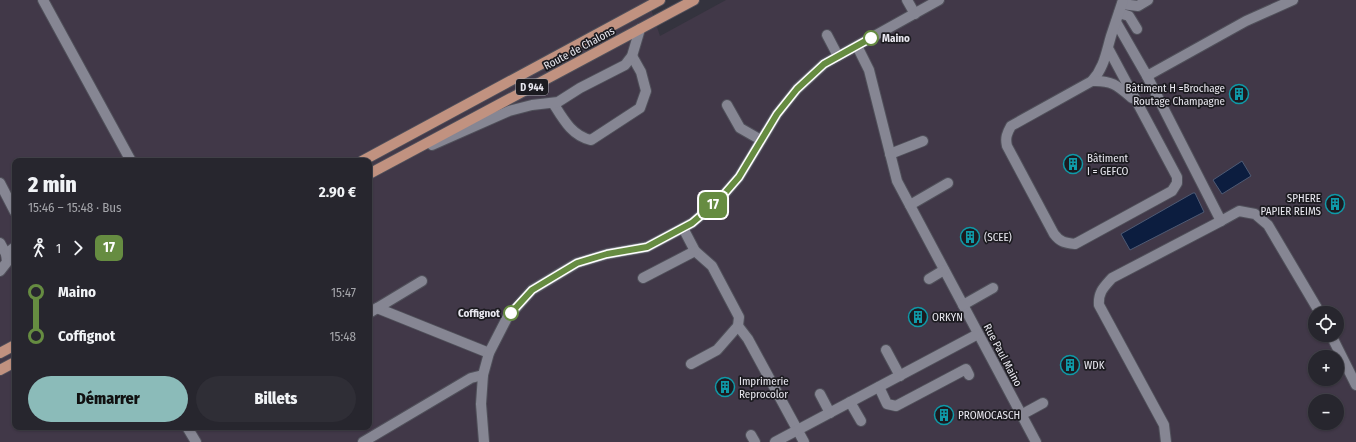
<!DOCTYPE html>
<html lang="fr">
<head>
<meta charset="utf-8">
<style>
  :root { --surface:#27262e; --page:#2f2e36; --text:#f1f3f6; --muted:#a4a5aa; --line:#43434a; --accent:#8bbbb9 }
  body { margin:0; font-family:"Fira Sans Condensed",sans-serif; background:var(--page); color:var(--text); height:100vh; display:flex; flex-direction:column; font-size:15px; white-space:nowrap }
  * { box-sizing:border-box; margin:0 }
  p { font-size:13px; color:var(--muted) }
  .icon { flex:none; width:22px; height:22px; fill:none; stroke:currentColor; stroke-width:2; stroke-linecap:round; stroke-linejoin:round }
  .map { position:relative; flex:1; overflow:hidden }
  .sheet { position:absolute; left:12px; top:158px; width:360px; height:272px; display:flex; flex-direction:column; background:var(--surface); border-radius:8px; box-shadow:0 1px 3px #0004,0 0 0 1px var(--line) }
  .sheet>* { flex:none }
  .badge { padding:0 8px; border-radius:6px; font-size:14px; line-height:26px }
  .buttons { position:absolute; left:1308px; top:306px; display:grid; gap:8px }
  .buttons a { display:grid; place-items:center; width:36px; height:36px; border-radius:50%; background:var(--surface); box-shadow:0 1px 3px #0004,0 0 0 1px var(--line); font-size:20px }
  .map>.badge { position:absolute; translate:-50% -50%; box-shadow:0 0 0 2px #fff }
  .legs { display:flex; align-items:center; gap:6px; height:44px; padding:0 16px; font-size:13px }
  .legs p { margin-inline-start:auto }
  .headline { display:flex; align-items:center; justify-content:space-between; height:68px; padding:0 16px }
  h1 { font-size:22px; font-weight:800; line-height:30px }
  .cta { display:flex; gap:8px; margin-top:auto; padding:8px 16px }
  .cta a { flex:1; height:46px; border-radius:24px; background:var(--accent); color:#111; font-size:16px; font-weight:800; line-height:46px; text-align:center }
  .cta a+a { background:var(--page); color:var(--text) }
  ul { padding:0 16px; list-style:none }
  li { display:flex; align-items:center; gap:14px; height:44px; font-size:15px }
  li i { display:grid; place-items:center; width:6px; height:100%; margin:0 5px; background:currentColor }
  li i::after { content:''; width:10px; height:10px; margin:-5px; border:3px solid; border-radius:50%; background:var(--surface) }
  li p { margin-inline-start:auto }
  li:first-child i { background:linear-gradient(#0000 50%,currentColor 0) }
  li:last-child i { background:linear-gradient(currentColor 50%,#0000 0) }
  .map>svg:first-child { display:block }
  .industrial { fill:#413848; fill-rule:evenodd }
  .water { fill:#0c1d3f; stroke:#4e5a74 }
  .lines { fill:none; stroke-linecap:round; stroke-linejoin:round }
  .minor-casing { stroke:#50505a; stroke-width:12 }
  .major-casing { stroke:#50505a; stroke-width:12 }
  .minor { stroke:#868693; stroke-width:10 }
  .major { stroke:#c19280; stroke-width:10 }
  .line-1-casing { stroke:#fff; stroke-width:9 }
  .line-1 { stroke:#668c41; stroke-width:6 }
  .stop-1-dot { fill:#fff; stroke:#668c41; stroke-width:2 }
  .labels { text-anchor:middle; stroke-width:3.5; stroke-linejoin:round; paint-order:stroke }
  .shield { fill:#1c1b20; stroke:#abaab1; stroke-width:1 }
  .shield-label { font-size:10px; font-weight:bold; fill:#e8e7ef }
  .stop-label { font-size:11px; font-weight:bold; fill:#e8e7ef; stroke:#1c1b20; text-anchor:start }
  .street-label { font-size:11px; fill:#e8e7ef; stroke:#1c1b20 }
  .poi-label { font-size:11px; fill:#e8e7ef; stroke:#1c1b20; text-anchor:start }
</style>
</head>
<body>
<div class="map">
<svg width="1356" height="442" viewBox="0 0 1356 442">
  <rect width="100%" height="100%" fill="#34333e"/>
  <path class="industrial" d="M0,0H648L660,36L726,0H1356V442H0ZM15,161H369V427H15ZM1315,313H1337V335H1315ZM1315,357H1337V379H1315ZM1315,401H1337V423H1315Z"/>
  <g class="water">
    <polygon points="1242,161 1251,176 1222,194 1213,180"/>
    <polygon points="1193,193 1195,193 1204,212 1130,250 1121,234"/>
  </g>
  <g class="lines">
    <g class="minor-casing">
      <g id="minor">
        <polyline points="43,0 131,161"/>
        <polyline points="907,0 915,14"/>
        <polyline points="1122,4 1138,6 1148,0"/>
        <polyline points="1119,13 1129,16 1137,29"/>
        <polyline points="1116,22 1147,76 1246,21 1293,0"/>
        <polyline points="827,35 838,56"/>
        <polyline points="857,46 869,70 897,181 1036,442"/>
        <path d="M1108,48L1177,177V183L1172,191L1075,244C1065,243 1060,242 1054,234L1007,146C1005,138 1007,133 1011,126L1092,81C1104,68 1106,53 1111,36C1115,24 1119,12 1123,0"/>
        <polyline points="1147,76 1221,221"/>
        <path d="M1092,81C1112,80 1118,86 1132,98"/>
        <path d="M553,103C563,119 572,136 591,140L640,108L646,91L641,72L632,56"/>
        <polyline points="727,105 740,128 761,140"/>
        <polyline points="432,145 509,111 532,105 558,102 580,88 625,65 632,56 640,29"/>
        <polyline points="890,154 923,141"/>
        <polyline points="0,183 15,212"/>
        <polyline points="910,205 948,183"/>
        <polyline points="683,228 695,251 712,266 739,317 738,326 717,350 691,364"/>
        <polyline points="0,243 6,254 7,262 0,271"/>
        <polyline points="6,254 15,247"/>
        <polyline points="643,278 695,251"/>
        <polyline points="929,279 944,270"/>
        <polyline points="963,305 993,288"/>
        <polyline points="377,308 489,353"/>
        <polyline points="369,313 422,281"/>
        <polyline points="738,326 748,339 804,442"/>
        <polyline points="1331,335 1356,385"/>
        <polyline points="886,350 900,376"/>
        <polyline points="879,387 887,404 896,406 966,369 969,375"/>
        <polyline points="820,394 830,413"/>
        <polyline points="850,402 861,421"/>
        <polyline points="1021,415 1043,403"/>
        <polyline points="187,427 196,442"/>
        <polyline points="751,435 755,442"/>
        <polyline points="363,442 471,378 483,375"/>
        <polyline points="484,442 481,404 483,375 489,353 507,318 532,290 577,263 607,254 647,247 692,223 719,200 739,177 777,114 797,89 824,64 939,0"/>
        <polyline points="775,442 978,334"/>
        <path d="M1166,442L1164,425L1099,305C1098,292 1104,287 1112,278L1221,221L1239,211L1255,214L1268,225L1320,313"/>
      </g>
    </g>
    <g class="major-casing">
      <g id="major">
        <polyline points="362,161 660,0"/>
        <polyline points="369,174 694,0"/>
        <polyline points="0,353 15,345"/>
        <polyline points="0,370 15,362"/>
      </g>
    </g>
    <use href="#minor" class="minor"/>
    <use href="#major" class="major"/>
  </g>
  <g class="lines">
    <g class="line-1-casing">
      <polyline id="line-1" points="511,313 532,290 577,263 607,254 647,247 692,223 719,200 739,177 777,114 797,89 824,64 871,38"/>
    </g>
    <use href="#line-1" class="line-1"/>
  </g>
  <defs>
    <g id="building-ring" transform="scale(1)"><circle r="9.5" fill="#1c1b20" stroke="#0f9aa8" stroke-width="1.5"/><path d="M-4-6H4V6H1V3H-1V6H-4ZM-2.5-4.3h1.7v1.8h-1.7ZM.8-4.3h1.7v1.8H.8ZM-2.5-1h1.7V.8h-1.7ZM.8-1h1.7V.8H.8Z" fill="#0f9aa8"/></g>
  </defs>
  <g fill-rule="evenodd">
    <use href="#building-ring" x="1239" y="94"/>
    <use href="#building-ring" x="1073" y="164"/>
    <use href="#building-ring" x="1335" y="204"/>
    <use href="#building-ring" x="970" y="237"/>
    <use href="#building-ring" x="918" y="317"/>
    <use href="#building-ring" x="1070" y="365"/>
    <use href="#building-ring" x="725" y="387"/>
    <use href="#building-ring" x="944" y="415"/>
  </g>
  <g class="stop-1-dot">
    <circle cx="871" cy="38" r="7"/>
    <circle cx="511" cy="313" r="7"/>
  </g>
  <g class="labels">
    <rect class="shield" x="516" y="79" width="32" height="16" rx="3"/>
    <g class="shield-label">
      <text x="532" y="91">D 944</text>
    </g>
    <g class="stop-label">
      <text x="882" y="42">Maino</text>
      <text x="500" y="317" text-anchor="end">Coffignot</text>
    </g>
    <g class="street-label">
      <text transform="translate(579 48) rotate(-28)" y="4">Route de Chalons</text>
      <text transform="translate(1003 355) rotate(62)" y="4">Rue Paul Maino</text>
    </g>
    <g class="poi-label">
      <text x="1225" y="92" text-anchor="end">Bâtiment H =Brochage<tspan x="1225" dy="13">Routage Champagne</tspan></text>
      <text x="1087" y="162">Bâtiment<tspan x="1087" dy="13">I = GEFCO</tspan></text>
      <text x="1321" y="202" text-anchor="end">SPHERE<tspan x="1321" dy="13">PAPIER REIMS</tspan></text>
      <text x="984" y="241">(SCEE)</text>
      <text x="932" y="321">ORKYN</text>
      <text x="1084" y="369">WDK</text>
      <text x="739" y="385">Imprimerie<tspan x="739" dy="13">Reprocolor</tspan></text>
      <text x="958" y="419">PROMOCASCH</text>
    </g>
  </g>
</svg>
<div class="buttons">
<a><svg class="icon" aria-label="locate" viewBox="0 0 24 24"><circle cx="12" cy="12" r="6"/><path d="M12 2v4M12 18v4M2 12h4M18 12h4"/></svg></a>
<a>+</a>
<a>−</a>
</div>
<b class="badge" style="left:713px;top:205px;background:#668c41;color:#fff">17</b>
<section class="sheet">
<div class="headline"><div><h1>2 min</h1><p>15:46 – 15:48 · Bus</p></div><b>2.90 €</b></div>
<div class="legs"><svg class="icon" aria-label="walk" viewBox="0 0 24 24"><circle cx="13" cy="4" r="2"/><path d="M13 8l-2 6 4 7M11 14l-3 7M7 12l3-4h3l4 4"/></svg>1<svg class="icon" aria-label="forward" viewBox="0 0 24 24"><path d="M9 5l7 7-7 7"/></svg><b class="badge" style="background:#668c41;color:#fff">17</b></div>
<ul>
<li><i style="color:#668c41"></i><b>Maino</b><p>15:47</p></li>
<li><i style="color:#668c41"></i><b>Coffignot</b><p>15:48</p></li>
</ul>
<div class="cta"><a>Démarrer</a><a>Billets</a></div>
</section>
</div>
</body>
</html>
